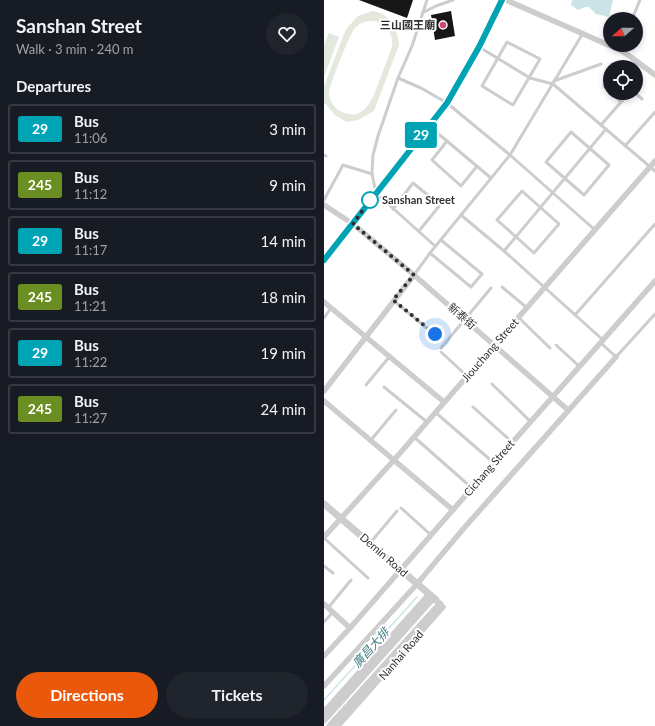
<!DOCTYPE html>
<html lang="en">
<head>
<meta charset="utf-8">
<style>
  :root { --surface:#171b24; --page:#20242c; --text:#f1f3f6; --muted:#9ea1a6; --line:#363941; --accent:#ea580c }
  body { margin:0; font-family:Lato,"Noto Sans TC",sans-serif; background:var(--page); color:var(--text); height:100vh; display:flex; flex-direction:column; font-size:15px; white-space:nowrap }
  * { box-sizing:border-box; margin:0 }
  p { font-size:13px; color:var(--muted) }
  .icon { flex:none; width:22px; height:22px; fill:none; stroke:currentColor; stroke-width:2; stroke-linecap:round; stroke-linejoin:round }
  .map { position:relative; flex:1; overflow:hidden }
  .panel { display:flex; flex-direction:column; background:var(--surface); width:324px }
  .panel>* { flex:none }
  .badge { padding:0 8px; border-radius:3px; font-size:14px; line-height:26px }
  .needle { width:26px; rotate:249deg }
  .controls { position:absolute; left:279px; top:12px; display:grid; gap:8px }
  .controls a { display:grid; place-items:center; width:40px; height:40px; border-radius:50%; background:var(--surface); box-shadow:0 2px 6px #0003; font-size:20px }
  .you { position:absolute; width:20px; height:20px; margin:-10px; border:3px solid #fff; border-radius:50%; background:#1a73e8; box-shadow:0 0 0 6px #1a73e833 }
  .map>.badge { position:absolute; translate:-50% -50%; box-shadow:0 0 0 2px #fff }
  h2 { padding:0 16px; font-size:15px; line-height:36px }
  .round { display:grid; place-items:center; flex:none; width:42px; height:42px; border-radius:21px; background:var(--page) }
  .overview { display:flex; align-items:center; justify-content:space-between; height:68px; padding:0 16px }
  h1 { font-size:19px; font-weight:700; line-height:30px }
  .button { display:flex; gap:8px; margin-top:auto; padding:8px 16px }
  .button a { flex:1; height:46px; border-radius:24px; background:var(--accent); color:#fff; font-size:16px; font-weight:700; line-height:46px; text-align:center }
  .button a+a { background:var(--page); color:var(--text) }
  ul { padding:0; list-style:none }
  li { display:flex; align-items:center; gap:12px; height:50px; margin:0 8px 6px; padding:0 8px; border:2px solid var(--line); border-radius:4px }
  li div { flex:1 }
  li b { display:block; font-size:15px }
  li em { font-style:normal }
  li .badge { min-width:44px; font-weight:700; text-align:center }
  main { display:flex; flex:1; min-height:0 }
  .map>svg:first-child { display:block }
  .green { fill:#e5e8dc; fill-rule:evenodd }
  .water { fill:#cbe2e7 }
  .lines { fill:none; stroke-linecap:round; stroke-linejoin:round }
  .stream { stroke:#cbe2e7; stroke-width:1.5 }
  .building { fill:#171717 }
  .service { stroke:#cdcdcd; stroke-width:3 }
  .minor { stroke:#cdcdcd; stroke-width:5.5 }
  .tertiary { stroke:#cdcdcd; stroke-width:7 }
  .line-casing { stroke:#fff; stroke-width:9 }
  .line { stroke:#00a3b4; stroke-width:6 }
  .walk { stroke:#303030; stroke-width:4; stroke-dasharray:0 7.2 }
  .poi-dot { fill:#d2466e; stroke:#fff; stroke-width:1.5 }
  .stop-dot { fill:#fff; stroke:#00a3b4; stroke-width:2 }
  .labels { text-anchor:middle; stroke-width:4; stroke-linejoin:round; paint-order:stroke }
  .poi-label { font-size:11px; font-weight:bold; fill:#303030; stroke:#fff; text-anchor:end }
  .stop-label { font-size:11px; font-weight:bold; fill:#303030; stroke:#fff; text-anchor:start }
  .street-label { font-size:11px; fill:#303030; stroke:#fff }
  .water-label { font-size:12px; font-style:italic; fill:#467e89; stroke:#fff }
</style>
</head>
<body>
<main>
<section class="panel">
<div class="overview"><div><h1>Sanshan Street</h1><p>Walk · 3 min · 240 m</p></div><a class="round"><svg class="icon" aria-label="heart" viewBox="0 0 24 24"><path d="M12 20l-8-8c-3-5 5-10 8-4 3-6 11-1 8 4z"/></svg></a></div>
<h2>Departures</h2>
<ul>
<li><span class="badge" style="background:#00a3b4;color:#fff">29</span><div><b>Bus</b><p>11:06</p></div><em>3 min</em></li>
<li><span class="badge" style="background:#6b8e23;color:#fff">245</span><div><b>Bus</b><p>11:12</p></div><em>9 min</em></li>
<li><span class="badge" style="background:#00a3b4;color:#fff">29</span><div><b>Bus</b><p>11:17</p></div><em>14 min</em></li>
<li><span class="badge" style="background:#6b8e23;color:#fff">245</span><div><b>Bus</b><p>11:21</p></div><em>18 min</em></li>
<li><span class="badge" style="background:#00a3b4;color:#fff">29</span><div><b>Bus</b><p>11:22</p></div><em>19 min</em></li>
<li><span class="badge" style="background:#6b8e23;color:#fff">245</span><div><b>Bus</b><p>11:27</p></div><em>24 min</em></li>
</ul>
<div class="button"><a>Directions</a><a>Tickets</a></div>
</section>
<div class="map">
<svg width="331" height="726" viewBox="0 0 331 726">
  <rect width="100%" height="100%" fill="#fff"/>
  <g class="green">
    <path d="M48,11C64,11 75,31 75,45L50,111L34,120L22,122L11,115L1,103L0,104V86L22,29L34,16ZM48,21C62,22 70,34 68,47C64,58 60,68 56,79C50,95 42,123 18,112C11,109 5,101 5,93C5,86 26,33 31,28C36,23 41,21 48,21Z"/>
    <polygon points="5,33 15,37 0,77 0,45"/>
  </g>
  <polygon class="water" points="248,0 289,0 285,17 272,14 265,7 261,7 254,10 247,5"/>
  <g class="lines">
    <polyline class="stream" points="0,700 93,597"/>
  </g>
  <g class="building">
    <polygon points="35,0 89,0 83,18"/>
    <polygon points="127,11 131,36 111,40 107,15"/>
  </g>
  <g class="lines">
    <g class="service">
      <polyline points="103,0 88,46 74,78 54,136 49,155 48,174 52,193 111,246"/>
      <polyline points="98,13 112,6 129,0"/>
      <polyline points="308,19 316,0"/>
      <polygon points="183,42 216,59 189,105 158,86"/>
      <polyline points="155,47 206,78 229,84 331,171"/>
      <polyline points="74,78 97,88 123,103 186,155 271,230"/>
      <polyline points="230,81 277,64"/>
      <polyline points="280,86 286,91"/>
      <polyline points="288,93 297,102"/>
      <polyline points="311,93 318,99"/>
      <polyline points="277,125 305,93"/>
      <polyline points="105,126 167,178"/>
      <polygon points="247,132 285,165 260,195 222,162"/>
      <polyline points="123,141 108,160 137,186 153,166"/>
      <polyline points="301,146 331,112"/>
      <polyline points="0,155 2,156"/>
      <polygon points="198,191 235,224 210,253 173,220"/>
      <polyline points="0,200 19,165 48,174"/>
      <polyline points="69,209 89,183 116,205 95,231"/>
      <polyline points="137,215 180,251 279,340"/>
      <polyline points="180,251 282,129"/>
      <polyline points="106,253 147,287 158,274 117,240"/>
      <polyline points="90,275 106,253 186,155 259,33"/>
      <polyline points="178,287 202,307"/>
      <polyline points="69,300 111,335"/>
      <polyline points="251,315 331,224"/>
      <polyline points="194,317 226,348"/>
      <polyline points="0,318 7,308"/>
      <polyline points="277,343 292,357 331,314"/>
      <polyline points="232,345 255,366"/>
      <polyline points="117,348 167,288"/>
      <polyline points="117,352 143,376"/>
      <polyline points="168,384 206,421"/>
      <polyline points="42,385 66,356"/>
      <polyline points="60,387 103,422"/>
      <polyline points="149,407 188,442"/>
      <polyline points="111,412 170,463"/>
      <polyline points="90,437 148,488"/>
      <polyline points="47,440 72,410"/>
      <polyline points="77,508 107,535"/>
      <polyline points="0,538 44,578"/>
      <polyline points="46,543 73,511"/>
      <polyline points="0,566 9,573"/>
      <polyline points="4,608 27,580"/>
      <polyline points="0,622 9,612"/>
    </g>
    <g class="minor">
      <polyline points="182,0 296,50 307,57 331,75"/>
      <polyline points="0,205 29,224 90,275 244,410"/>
      <polyline points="0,261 123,103 155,47 178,0"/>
      <polyline points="0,302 120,402"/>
      <polyline points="0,391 90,275"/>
      <polyline points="0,401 129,510"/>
      <polyline points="0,537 70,460 331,161"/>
      <polyline points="0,604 26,628"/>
      <polyline points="0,656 26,628 148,488 331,281"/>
      <polyline points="0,686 93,584 140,528 292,357"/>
      <polyline points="0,712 105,594"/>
      <polyline points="14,726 119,607"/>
    </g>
    <g class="tertiary">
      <polyline points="0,504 112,600"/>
      <polyline points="0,720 109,598"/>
      <polyline points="6,726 116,604"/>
    </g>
  </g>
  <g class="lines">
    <g class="line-casing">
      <polyline id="line" points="0,260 123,103 155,47 178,0"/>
    </g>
    <use href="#line" class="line"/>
    <polyline class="walk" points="46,200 29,224 90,275 69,300 111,334"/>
  </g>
  <circle class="poi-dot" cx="119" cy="25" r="4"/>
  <circle class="stop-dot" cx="46" cy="200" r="8"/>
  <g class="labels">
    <g class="poi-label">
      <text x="111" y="29">三山國王廟</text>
    </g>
    <g class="stop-label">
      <text x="58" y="204">Sanshan Street</text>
    </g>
    <g class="street-label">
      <text transform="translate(138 316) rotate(41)" y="4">新泰街</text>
      <text transform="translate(166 350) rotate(-49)" y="4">Jiouchang Street</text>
      <text transform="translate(165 468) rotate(-49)" y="4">Cichang Street</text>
      <text transform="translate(60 555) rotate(41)" y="4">Demin Road</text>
      <text transform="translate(77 655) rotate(-49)" y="4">Nanhai Road</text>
    </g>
    <g class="water-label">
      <text transform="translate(47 648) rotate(-48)" y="4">廣昌大排</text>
    </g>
  </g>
</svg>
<div class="controls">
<a><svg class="needle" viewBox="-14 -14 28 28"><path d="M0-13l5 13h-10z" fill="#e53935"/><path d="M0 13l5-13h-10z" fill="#9ea1a6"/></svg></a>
<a><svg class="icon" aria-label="locate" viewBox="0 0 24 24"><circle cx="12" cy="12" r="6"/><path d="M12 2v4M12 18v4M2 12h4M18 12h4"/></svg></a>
</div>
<div class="you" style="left:111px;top:334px"></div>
<b class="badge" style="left:97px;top:135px;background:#00a3b4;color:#fff">29</b>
</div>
</main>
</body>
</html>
